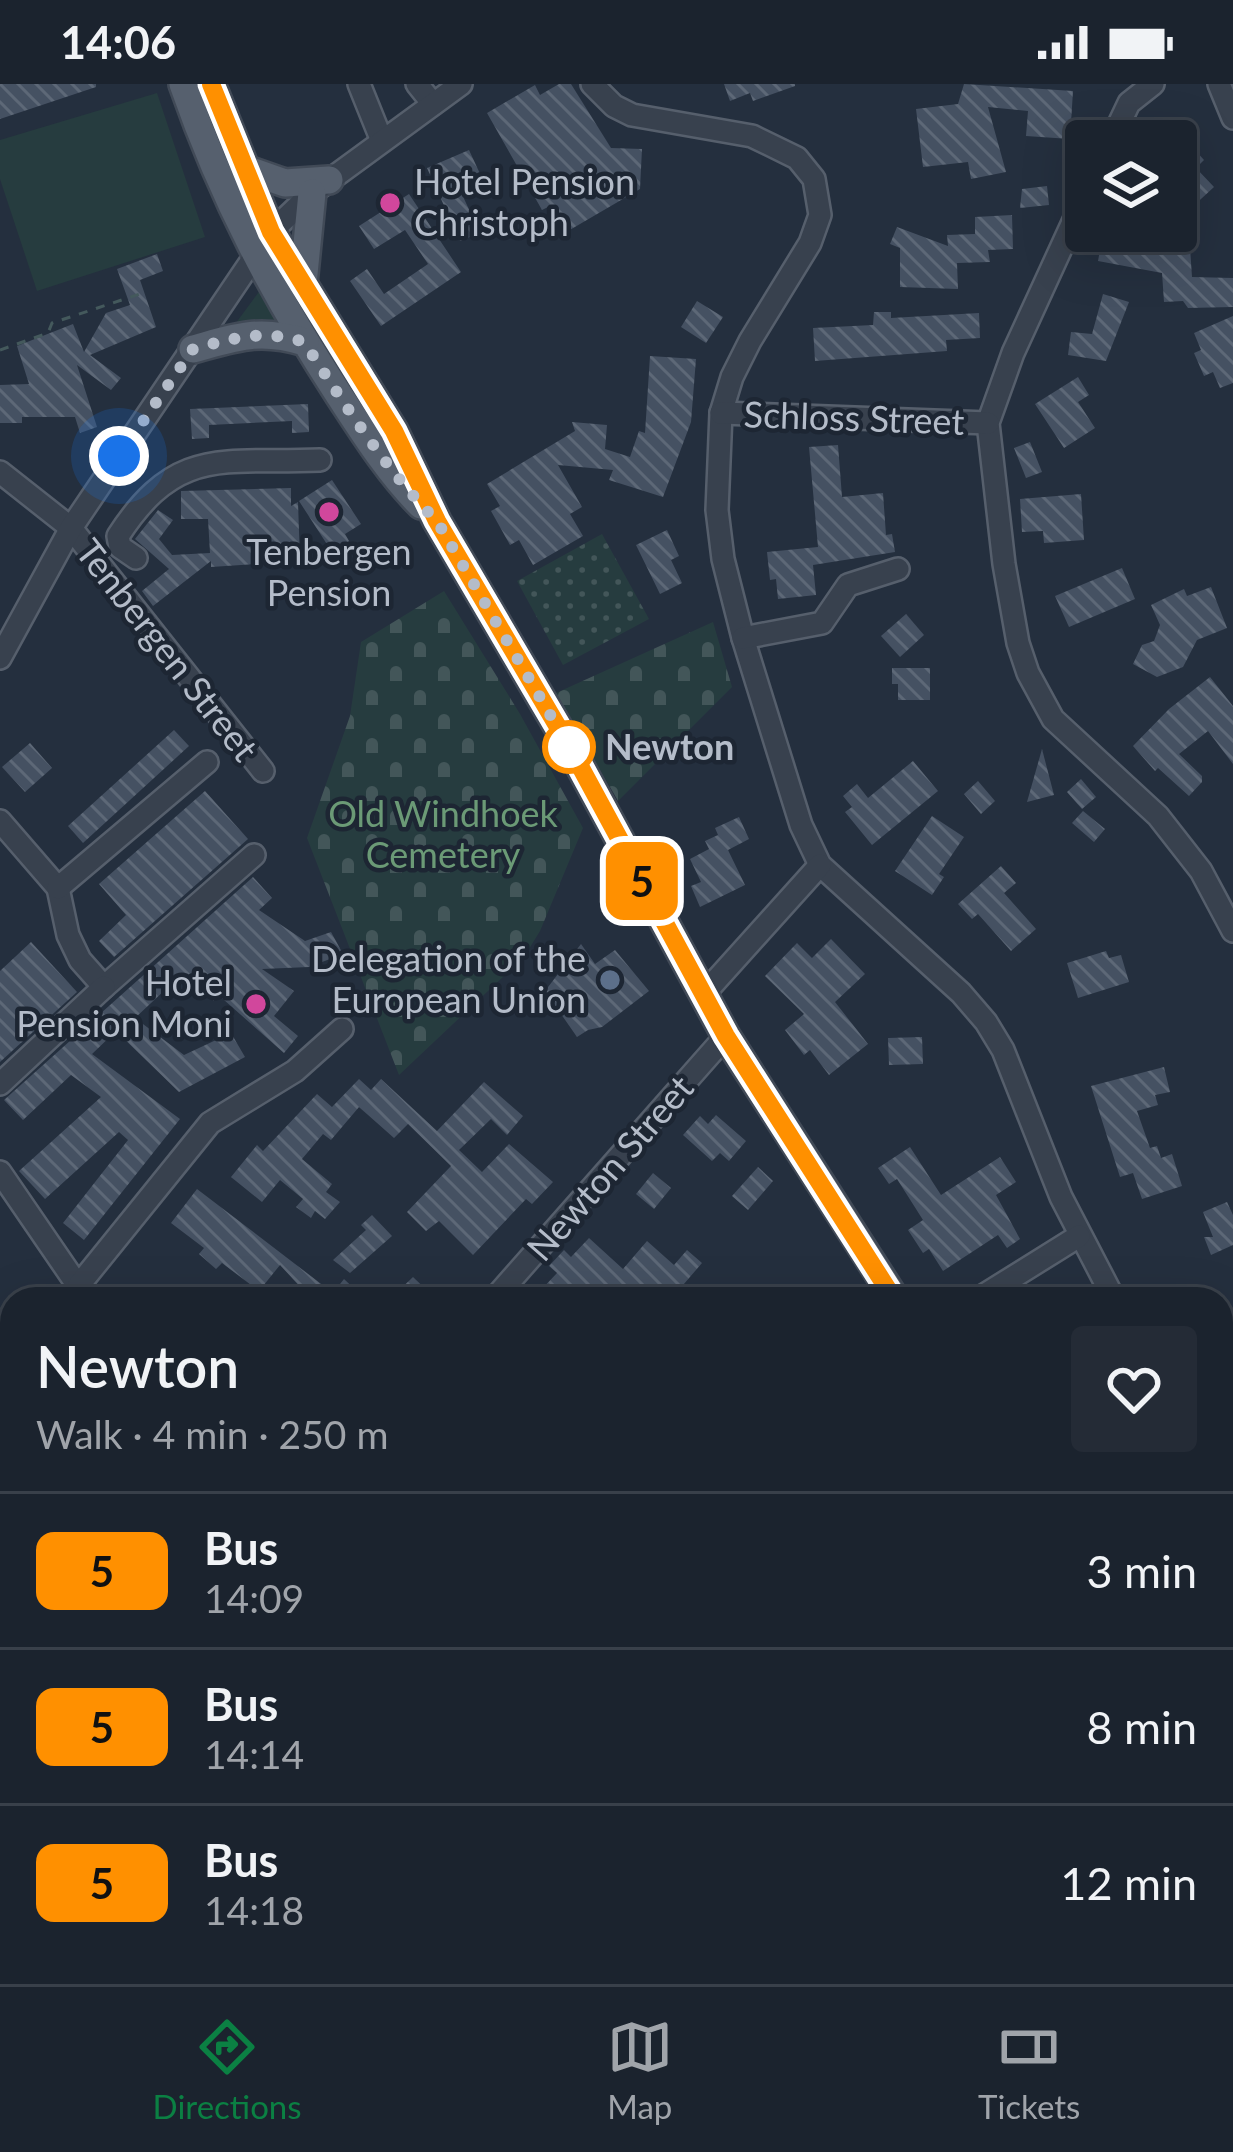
<!DOCTYPE html>
<html lang="en">
<head>
<meta charset="utf-8">
<style>
  :root { --surface:#1b232e; --page:#242b36; --text:#f1f3f6; --muted:#a0a4aa; --line:#39404a; --accent:#0b8043 }
  body { margin:0; font-family:Lato,sans-serif; background:var(--page); color:var(--text); height:100vh; display:flex; flex-direction:column; font-size:45px; white-space:nowrap }
  * { box-sizing:border-box; margin:0 }
  p { font-size:39px; color:var(--muted) }
  .icon { flex:none; width:66px; height:66px; fill:none; stroke:currentColor; stroke-width:2; stroke-linecap:round; stroke-linejoin:round }
  .map { position:relative; flex:1; overflow:hidden }
  .sheet { position:absolute; left:0px; top:1203px; width:1233px; height:699px; display:flex; flex-direction:column; background:var(--surface); border-radius:36px 36px 0 0; box-shadow:0 12px 48px #0002,0 0 0 3px var(--line) }
  .sheet>* { flex:none }
  .badge { padding:0 24px; border-radius:18px; font-size:42px; line-height:78px }
  .fabs { position:absolute; left:1065px; top:36px; display:grid; gap:24px }
  .fabs a { display:grid; place-items:center; width:132px; height:132px; border-radius:12px; background:var(--surface); box-shadow:0 12px 48px #0002,0 0 0 3px var(--line); font-size:60px }
  .you { position:absolute; width:60px; height:60px; margin:-30px; border:9px solid #fff; border-radius:50%; background:#1a73e8; box-shadow:0 0 0 18px #1a73e833 }
  .map>.badge { position:absolute; translate:-50% -50%; box-shadow:0 0 0 6px #fff }
  .round { display:grid; place-items:center; flex:none; width:126px; height:126px; border-radius:12px; background:var(--page) }
  .headline { display:flex; align-items:center; justify-content:space-between; height:204px; padding:0 36px }
  h1 { font-size:57px; font-weight:600; line-height:90px }
  ul { padding:0; list-style:none }
  li { display:flex; align-items:center; gap:36px; height:156px; padding:0 36px; border-top:3px solid var(--line) }
  li div { flex:1 }
  li b { display:block; font-size:45px }
  li em { font-style:normal }
  li .badge { min-width:132px; font-weight:700; text-align:center }
  .status { display:flex; justify-content:space-between; align-items:center; height:84px; padding:0 60px; background:var(--surface); direction:ltr }
  .status svg { height:33px; fill:currentColor }
  .tab-bar { display:flex; justify-content:space-around; align-items:center; height:168px; border-top:3px solid var(--line); background:var(--surface); font-size:33px; color:var(--muted) }
  .tab-bar a { display:grid; justify-items:center; gap:6px }
  .tab-bar .current { color:var(--accent) }
  .map>svg:first-child { display:block }
  .green { fill:#263c3f }
  .cemetery { fill:url(#cemetery-stones) }
  .park { fill:url(#park-dots) }
  .lines { fill:none; stroke-linecap:round; stroke-linejoin:round }
  .stream { stroke:#394c67; stroke-width:6 }
  .building { fill:url(#building-back-hatch) }
  .minor-casing { stroke:#565f6c; stroke-width:26 }
  .major-casing { stroke:#414a57; stroke-width:32 }
  .path { stroke:#44595c; stroke-width:3; stroke-dasharray:9 9; stroke-linecap:butt }
  .minor { stroke:#38414e; stroke-width:21 }
  .major { stroke:#56606e; stroke-width:27 }
  .line-casing { stroke:#fff; stroke-width:27 }
  .line { stroke:#ff9000; stroke-width:18 }
  .walk { stroke:#b4bcc9; stroke-width:12; stroke-dasharray:0 21.6 }
  .hotel-dot { fill:#d1479c; stroke:#1d2633; stroke-width:4.5 }
  .stop-dot { fill:#fff; stroke:#ff9000; stroke-width:6 }
  .service-dot { fill:#5c6f8a; stroke:#1d2633; stroke-width:4.5 }
  .labels { text-anchor:middle; stroke-width:9; stroke-linejoin:round; paint-order:stroke }
  .poi-label { font-size:36px; fill:#b4bcc9; stroke:#1d2633; text-anchor:end }
  .street-label { font-size:36px; fill:#b4bcc9; stroke:#1d2633 }
  .stop-label { font-size:36px; font-weight:bold; fill:#b4bcc9; stroke:#1d2633; text-anchor:start }
  .park-label { font-size:36px; fill:#6b9a76; stroke:#1d2633 }
</style>
</head>
<body>
<div class="status"><b>14:06</b><svg viewBox="0 0 49 12"><path d="M0 12V9h3v3zM5 12V6h3v6zM10 12V3h3v9zM15 12V0h3v12zM26 1h20v11H26zM47 4h2v5h-2z"/></svg></div>
<div class="map">
<svg width="1233" height="1900" viewBox="0 0 1233 1900">
  <defs>
    <pattern id="cemetery-stones" width="16" height="16" patternUnits="userSpaceOnUse" patternTransform="scale(3)"><rect width="16" height="16" fill="#263c3f"/><path d="M2 7V4a2 2 0 0 1 4 0v3zM10 15v-3a2 2 0 0 1 4 0v3z" fill="#435659"/></pattern>
    <pattern id="park-dots" width="8" height="8" patternUnits="userSpaceOnUse" patternTransform="scale(3)"><rect width="8" height="8" fill="#263c3f"/><path d="M2 2h.1M6 6h.1" fill="none" stroke="#435659" stroke-width="1.8" stroke-linecap="round"/></pattern>
    <pattern id="building-back-hatch" width="6" height="6" patternUnits="userSpaceOnUse" patternTransform="scale(3)"><rect width="6" height="6" fill="#455162"/><path d="M-1 5l2 2M0 0l6 6M5-1l2 2" fill="none" stroke="#5d6877"/></pattern>
  </defs>
  <rect width="100%" height="100%" fill="#242f3e"/>
  <g class="green">
    <polygon points="157,9 205,153 37,207 0,95 0,56"/>
    <polygon points="261,205 283,240 230,247"/>
    <polygon points="0,1598 12,1609 12,1757 0,1748"/>
    <polygon points="233,1890 346,1890 358,1900 244,1900"/>
  </g>
  <g class="cemetery">
    <polygon points="444,507 520,630 583,744 540,847 524,873 399,991 307,754 350,632 361,558"/>
    <polygon points="713,538 732,603 618,717 556,609"/>
  </g>
  <polygon class="park" points="602,450 649,535 563,581 517,497"/>
  <g class="lines">
    <g class="stream">
      <polyline points="0,1709 12,1722"/>
      <polyline points="105,1890 116,1900"/>
    </g>
  </g>
  <g class="building">
    <polygon points="0,0 96,0 96,3 0,35"/>
    <polygon points="559,0 571,0 611,64 642,65 640,105 568,147 552,121 542,126 487,29 535,1 540,11"/>
    <polygon points="724,0 795,0 795,2 753,17 750,9 730,17"/>
    <polygon points="964,0 1073,7 1070,55 1026,52 1028,27 988,23 1006,88 971,95 968,78 923,83 916,25 958,20"/>
    <polygon points="1176,45 1204,76 1196,84 1214,103 1176,138"/>
    <polygon points="469,66 482,94 459,104 480,149 460,157 427,84"/>
    <polygon points="1047,102 1049,121 1020,124 1022,105"/>
    <polygon points="409,110 461,188 381,242 350,197 367,185 384,210 428,180 405,146 374,165 359,142"/>
    <polygon points="1012,131 1013,165 988,166 990,178 957,179 958,205 900,203 900,164 890,160 897,143 948,162 947,151 975,150 975,133"/>
    <polygon points="1189,148 1192,193 1233,194 1233,223 1188,224 1183,217 1164,218 1162,189 1098,177 1103,150 1160,161 1159,150"/>
    <polygon points="157,170 163,187 140,196 156,243 90,271 121,294 111,306 77,281 97,343 80,349 75,333 22,333 22,339 0,339 0,301 29,300 17,262 73,240 84,268 106,229 130,221 117,185"/>
    <polygon points="1103,210 1129,218 1106,277 1068,271 1071,248 1092,250"/>
    <polygon points="697,217 723,233 706,259 681,243"/>
    <polygon points="874,228 891,228 891,234 979,229 980,254 946,256 947,267 815,277 813,244 873,241"/>
    <polygon points="1233,232 1233,299 1220,304 1213,288 1204,292 1194,269 1201,266 1194,249"/>
    <polygon points="650,272 696,275 691,338 663,413 609,396 613,386 558,381 582,423 570,430 583,452 533,481 519,456 510,461 491,427 500,422 487,400 575,347 572,338 607,341 605,365 630,373 639,347 645,349"/>
    <polygon points="1078,293 1089,311 1078,318 1095,344 1064,364 1035,320"/>
    <polygon points="308,320 309,348 292,349 292,337 209,341 209,354 192,355 190,325"/>
    <polygon points="1030,358 1042,388 1026,394 1014,364"/>
    <polygon points="838,361 842,413 883,409 886,451 892,450 895,468 813,481 816,511 778,515 776,495 770,496 767,468 818,463 809,363"/>
    <polygon points="332,396 361,440 345,450 349,457 332,468 299,417"/>
    <polygon points="291,404 291,422 298,418 300,477 211,483 211,477 153,522 142,507 169,485 135,455 158,426 173,436 159,455 172,471 210,469 208,435 181,435 181,407"/>
    <polygon points="1081,410 1084,456 1044,459 1043,447 1022,448 1020,415"/>
    <polygon points="667,446 679,472 671,476 682,499 660,510 636,461"/>
    <polygon points="1122,484 1135,515 1069,543 1055,512"/>
    <polygon points="1211,503 1227,544 1197,556 1183,583 1157,593 1133,580 1142,561 1154,557 1160,541 1151,521 1184,505 1187,512"/>
    <polygon points="906,530 924,551 900,573 881,552"/>
    <polygon points="892,584 930,584 930,616 898,616 898,600 892,600"/>
    <polygon points="1210,593 1233,622 1233,680 1208,647 1179,670 1202,692 1202,698 1189,712 1158,684 1155,687 1133,662 1169,625"/>
    <polygon points="174,646 189,662 83,759 68,742"/>
    <polygon points="30,659 52,684 25,708 2,683"/>
    <polygon points="1042,665 1054,711 1027,718"/>
    <polygon points="913,677 938,707 872,761 845,728 852,723 843,712 857,700 868,714"/>
    <polygon points="1081,695 1096,713 1082,725 1067,708"/>
    <polygon points="978,697 995,717 981,730 964,710"/>
    <polygon points="205,707 248,755 114,873 99,857 126,831 99,800"/>
    <polygon points="1083,727 1105,745 1094,758 1072,739"/>
    <polygon points="932,732 964,753 939,790 944,793 932,811 895,787"/>
    <polygon points="739,733 749,755 728,766 745,801 700,823 691,802 701,798 690,775 709,765 705,757 718,751 715,744"/>
    <polygon points="1001,782 1016,799 1004,809 1036,845 1011,867 978,830 972,835 958,820"/>
    <polygon points="253,793 272,814 259,826 305,857 331,848 343,870 309,883 262,885 294,907 274,932 298,952 284,969 206,900 214,917 182,890 135,934 184,971 231,949 245,973 179,1008 116,947 92,970 180,1035 84,1156 63,1139 128,1056 119,1048 45,1115 19,1087 101,1013 71,991 23,1036 4,1016"/>
    <polygon points="831,855 865,890 835,918 868,960 829,991 810,966 804,971 785,946 804,930 765,892 797,859 812,874"/>
    <polygon points="31,858 77,908 0,978 0,887"/>
    <polygon points="581,860 595,880 615,866 649,907 602,943 588,946 577,953 545,907"/>
    <polygon points="1106,867 1109,874 1121,871 1129,898 1078,914 1067,879"/>
    <polygon points="922,953 923,980 889,981 888,954"/>
    <polygon points="1164,983 1170,1008 1155,1011 1158,1021 1137,1027 1150,1064 1157,1062 1161,1074 1172,1070 1182,1102 1142,1115 1133,1089 1120,1093 1091,1002"/>
    <polygon points="359,995 371,1006 381,995 437,1047 484,998 523,1032 507,1051 491,1035 459,1066 482,1088 509,1060 553,1098 532,1120 526,1115 473,1171 439,1137 426,1147 407,1128 451,1082 408,1040 394,1054 359,1023 331,1056 323,1050 302,1075 332,1100 326,1108 340,1118 325,1135 315,1127 311,1134 296,1123 303,1115 280,1096 262,1118 231,1093 257,1061 263,1067 317,1010 332,1023"/>
    <polygon points="716,1031 746,1057 729,1077 720,1069 712,1077 683,1051 700,1032 708,1040"/>
    <polygon points="910,1063 941,1111 1000,1073 1016,1098 996,1111 1020,1155 1007,1164 998,1151 943,1187 929,1165 923,1169 908,1146 923,1136 897,1095 889,1100 878,1084"/>
    <polygon points="758,1083 773,1097 748,1126 732,1112"/>
    <polygon points="653,1089 671,1104 654,1125 636,1110"/>
    <polygon points="197,1105 333,1209 344,1195 365,1215 297,1215 304,1207 280,1181 259,1207 222,1179 216,1185 199,1170 204,1164 171,1139"/>
    <polygon points="1227,1118 1233,1131 1233,1161 1211,1171 1204,1153 1213,1153 1203,1128"/>
    <polygon points="372,1131 392,1152 350,1189 333,1176 366,1146 361,1141"/>
    <polygon points="589,1154 623,1185 647,1157 674,1181 687,1166 702,1179 671,1215 549,1215 540,1207 557,1189 549,1182 564,1166 571,1173"/>
    <polygon points="413,1193 436,1215 390,1215"/>
  </g>
  <g class="lines">
    <g class="minor-casing">
      <g id="minor">
        <polyline points="359,0 382,57"/>
        <polyline points="417,0 433,20"/>
        <polyline points="592,0 614,22 632,31 752,52 797,74 814,95 820,131 810,159 750,257 732,293 721,329 717,426 723,475 743,554 801,741 820,781 961,909 986,938 1003,966 1061,1113 1114,1215"/>
        <polyline points="1219,0 1233,34"/>
        <polyline points="1111,57 1129,19 1153,0"/>
        <polyline points="1086,110 1013,269 988,339 1004,480 1018,559 1028,589 1053,635 1158,732 1201,787 1233,847"/>
        <polyline points="721,329 988,339"/>
        <polyline points="0,388 71,444 263,687"/>
        <path d="M136,474L120,463L118,452C177,361 223,380 320,376"/>
        <polyline points="743,554 822,539 848,501 898,485"/>
        <polyline points="0,574 71,444 271,148 312,109 461,0"/>
        <polyline points="0,737 58,804 68,851 80,876 104,903 254,771"/>
        <polyline points="58,804 207,678"/>
        <polyline points="702,912 820,781"/>
        <polyline points="0,1000 104,903"/>
        <polyline points="0,1088 87,1215"/>
        <polyline points="79,1201 210,1039 295,987 342,945"/>
        <polyline points="494,1215 726,952"/>
        <polyline points="978,1215 1079,1152"/>
        <polyline points="1221,1391 1233,1409"/>
        <polyline points="1221,1828 1233,1818"/>
        <polyline points="208,1890 210,1900"/>
        <polyline points="883,1890 898,1900"/>
        <polyline points="448,1900 457,1890"/>
        <polyline points="1141,1900 1152,1890"/>
      </g>
    </g>
    <g class="major-casing">
      <g id="major">
        <path d="M183,0C223,115 273,209 339,311C364,349 389,389 421,421"/>
        <polyline points="211,0 271,148 394,347 437,437 568,660 726,952 895,1215"/>
        <polyline points="245,85 285,99 329,96"/>
        <polyline points="303,200 312,109"/>
        <path d="M193,265C237,253 259,244 305,258"/>
        <polyline points="0,1554 12,1565"/>
        <polyline points="1221,1691 1233,1707"/>
        <polyline points="402,1890 415,1900"/>
      </g>
    </g>
    <polyline class="path" points="0,266 48,249 52,239 143,209"/>
    <use href="#minor" class="minor"/>
    <use href="#major" class="major"/>
  </g>
  <g class="lines">
    <g class="line-casing">
      <polyline id="line" points="211,0 271,148 394,347 437,437 568,660 726,952 894,1215"/>
    </g>
    <use href="#line" class="line"/>
    <path class="walk" d="M119,372L193,265C234,254 263,245 304,258C345,320 384,384 437,437L569,663"/>
  </g>
  <g class="hotel-dot">
    <circle cx="390" cy="119" r="12"/>
    <circle cx="329" cy="428" r="12"/>
    <circle cx="256" cy="920" r="12"/>
  </g>
  <circle class="stop-dot" cx="569" cy="663" r="24"/>
  <circle class="service-dot" cx="610" cy="896" r="12"/>
  <g class="labels">
    <g class="poi-label">
      <text x="414" y="111" text-anchor="start">Hotel Pension<tspan x="414" dy="41">Christoph</tspan></text>
      <text x="329" y="481" text-anchor="middle">Tenbergen<tspan x="329" dy="41">Pension</tspan></text>
      <text x="586" y="888">Delegation of the<tspan x="586" dy="41">European Union</tspan></text>
      <text x="232" y="912">Hotel<tspan x="232" dy="41">Pension Moni</tspan></text>
    </g>
    <g class="street-label">
      <text transform="translate(854 334) rotate(2)" y="13">Schloss Street</text>
      <text transform="translate(167 566) rotate(52)" y="13">Tenbergen Street</text>
      <text transform="translate(610 1084) rotate(-49)" y="13">Newton Street</text>
    </g>
    <g class="stop-label">
      <text x="605" y="676">Newton</text>
    </g>
    <g class="park-label">
      <text x="443" y="743">Old Windhoek<tspan x="443" dy="41">Cemetery</tspan></text>
    </g>
  </g>
</svg>
<div class="fabs">
<a><svg class="icon" aria-label="layers" viewBox="0 0 24 24"><path d="M12 4l9 5-9 5-9-5zM3 14l9 5 9-5"/></svg></a>
</div>
<div class="you" style="left:119px;top:372px"></div>
<b class="badge" style="left:642px;top:797px;background:#ff9000;color:#111">5</b>
<section class="sheet">
<div class="headline"><div><h1>Newton</h1><p>Walk · 4 min · 250 m</p></div><a class="round"><svg class="icon" aria-label="heart" viewBox="0 0 24 24"><path d="M12 20l-8-8c-3-5 5-10 8-4 3-6 11-1 8 4z"/></svg></a></div>
<ul>
<li><span class="badge" style="background:#ff9000;color:#111">5</span><div><b>Bus</b><p>14:09</p></div><em>3 min</em></li>
<li><span class="badge" style="background:#ff9000;color:#111">5</span><div><b>Bus</b><p>14:14</p></div><em>8 min</em></li>
<li><span class="badge" style="background:#ff9000;color:#111">5</span><div><b>Bus</b><p>14:18</p></div><em>12 min</em></li>
</ul>
</section>
</div>
<nav class="tab-bar">
<a class="current"><svg class="icon" aria-label="directions" viewBox="0 0 24 24"><path d="M12 3l9 9-9 9-9-9zM9 14v-3h6M13 9l2 2-2 2"/></svg>Directions</a>
<a><svg class="icon" aria-label="map" viewBox="0 0 24 24"><path d="M3 6l6-2 6 2 6-2v14l-6 2-6-2-6 2zM9 4v14M15 6v14"/></svg>Map</a>
<a><svg class="icon" aria-label="tickets" viewBox="0 0 24 24"><path d="M3 7h18v10H3zM15 7v10"/></svg>Tickets</a>
</nav>
</body>
</html>
